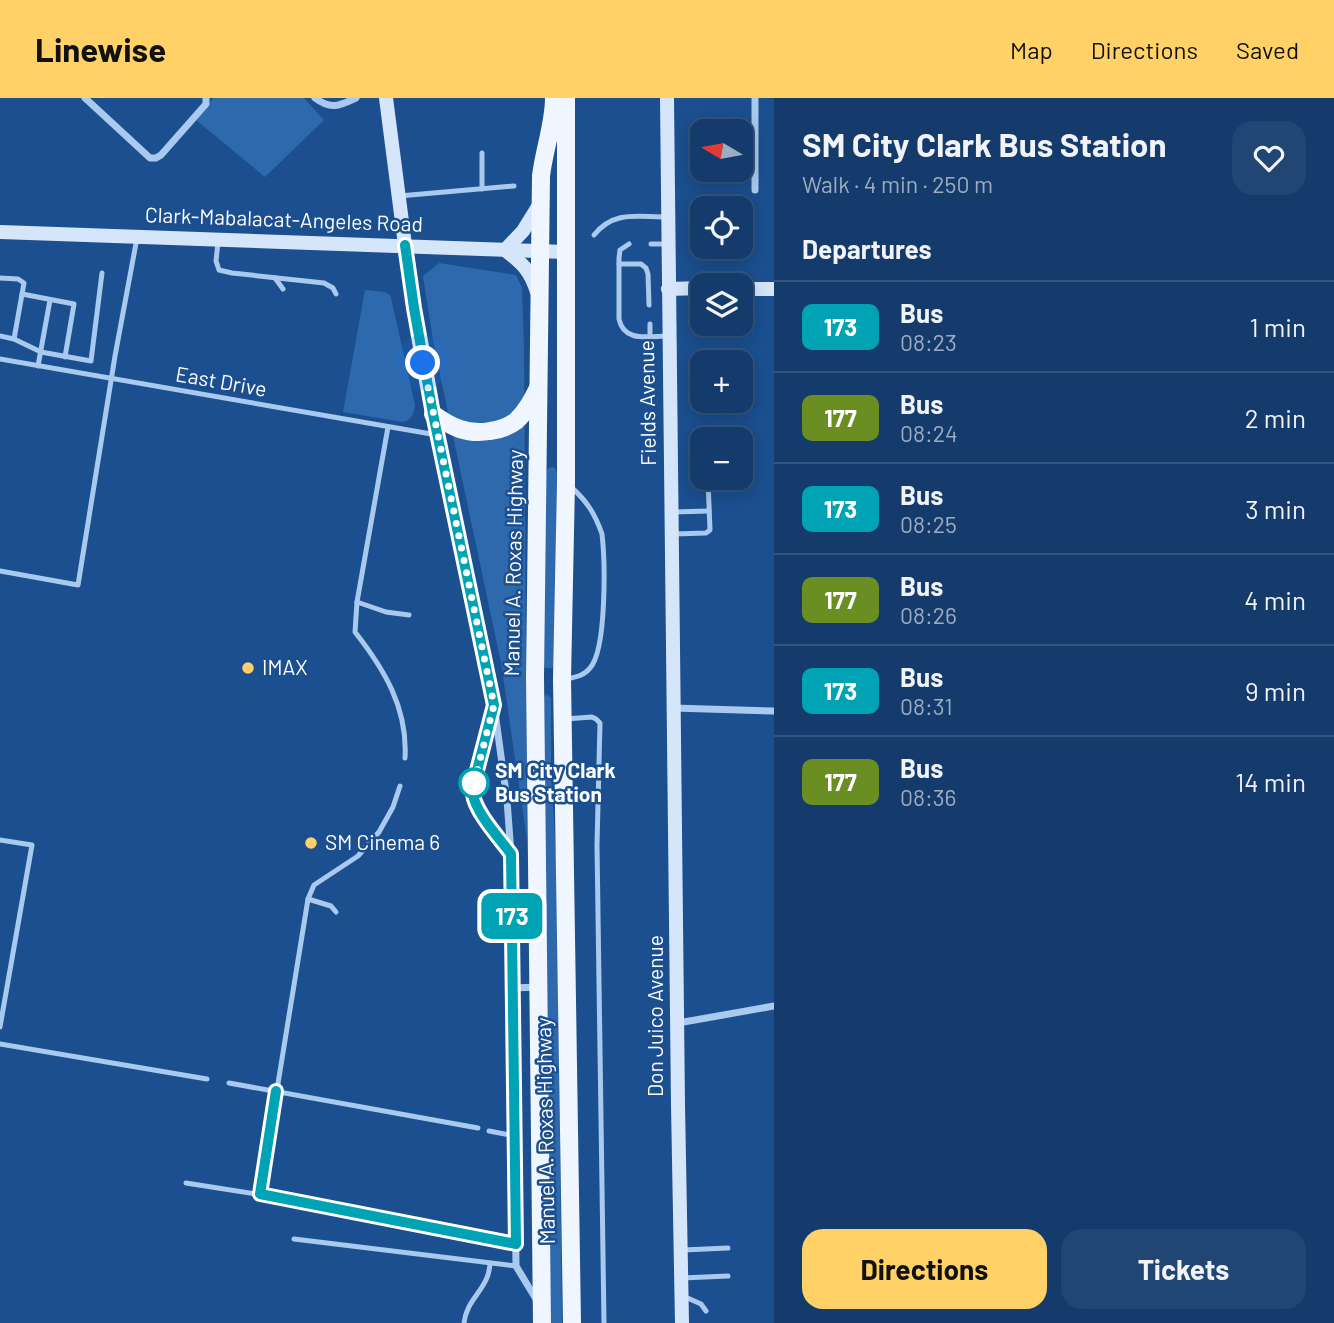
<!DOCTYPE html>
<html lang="en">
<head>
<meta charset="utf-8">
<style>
  :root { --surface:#143b6b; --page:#214673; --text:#f1f3f6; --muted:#9dadc1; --line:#33557e; --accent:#ffd166 }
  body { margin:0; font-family:Barlow,sans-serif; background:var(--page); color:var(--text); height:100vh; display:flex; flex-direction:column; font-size:26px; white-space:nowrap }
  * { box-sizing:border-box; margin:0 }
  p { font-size:23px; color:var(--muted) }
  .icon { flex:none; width:38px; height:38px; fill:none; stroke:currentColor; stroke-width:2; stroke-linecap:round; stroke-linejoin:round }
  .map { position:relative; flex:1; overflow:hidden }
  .side { display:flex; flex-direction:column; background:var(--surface); width:560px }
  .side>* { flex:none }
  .badge { padding:0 14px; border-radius:10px; font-size:24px; line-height:46px }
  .needle { width:46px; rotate:280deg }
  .controls { position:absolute; left:690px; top:21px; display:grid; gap:14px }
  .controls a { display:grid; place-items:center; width:63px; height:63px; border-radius:14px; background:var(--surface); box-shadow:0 4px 18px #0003,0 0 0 2px var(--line); font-size:35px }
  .you { position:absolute; width:35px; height:35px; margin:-18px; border:5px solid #fff; border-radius:50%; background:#1a73e8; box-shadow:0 0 0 10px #1a73e833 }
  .map>.badge { position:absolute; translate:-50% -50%; box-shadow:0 0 0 4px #fff }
  h2 { padding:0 28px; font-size:26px; line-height:63px }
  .round { display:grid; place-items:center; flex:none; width:74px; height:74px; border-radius:21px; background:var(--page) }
  .summary { display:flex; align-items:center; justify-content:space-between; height:119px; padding:0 28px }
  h1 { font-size:33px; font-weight:700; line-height:52px }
  .button { display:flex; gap:14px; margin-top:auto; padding:14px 28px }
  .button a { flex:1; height:80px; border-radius:21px; background:var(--accent); color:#111; font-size:28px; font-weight:700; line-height:80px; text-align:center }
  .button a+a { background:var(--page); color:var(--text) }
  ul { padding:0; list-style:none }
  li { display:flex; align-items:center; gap:21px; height:91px; padding:0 28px; border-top:2px solid var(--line) }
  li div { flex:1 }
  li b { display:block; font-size:26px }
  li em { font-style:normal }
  li .badge { min-width:77px; font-weight:700; text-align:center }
  header { display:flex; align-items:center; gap:42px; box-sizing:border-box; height:98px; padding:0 35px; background:var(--accent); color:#111 }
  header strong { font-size:33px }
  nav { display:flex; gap:38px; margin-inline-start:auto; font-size:24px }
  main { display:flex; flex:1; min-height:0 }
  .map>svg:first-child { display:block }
  .green { fill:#2e69ad }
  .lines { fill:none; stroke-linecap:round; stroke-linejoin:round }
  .lane { stroke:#a9c9ee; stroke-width:5 }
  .street { stroke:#a9c9ee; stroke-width:7 }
  .secondary { stroke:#d6e6fa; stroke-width:14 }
  .primary { stroke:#f0f6ff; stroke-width:18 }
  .line-casing { stroke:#fff; stroke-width:16 }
  .line { stroke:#00a3b4; stroke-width:10 }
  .walk { stroke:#fff; stroke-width:7; stroke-dasharray:0 12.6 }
  .poi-dot { fill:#ffd166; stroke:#1b4f8f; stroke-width:2.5 }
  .stop-dot { fill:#fff; stroke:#00a3b4; stroke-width:3.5 }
  .labels { text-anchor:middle; stroke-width:5; stroke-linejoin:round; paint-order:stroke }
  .street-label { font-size:21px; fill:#fff; stroke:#1b4f8f }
  .poi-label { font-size:21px; fill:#fff; stroke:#1b4f8f; text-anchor:start }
  .stop-label { font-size:21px; font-weight:bold; fill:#fff; stroke:#1b4f8f; text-anchor:start }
</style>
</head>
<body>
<header>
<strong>Linewise</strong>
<nav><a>Map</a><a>Directions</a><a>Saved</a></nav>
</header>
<main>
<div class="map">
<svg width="774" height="1225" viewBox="0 0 774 1225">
  <rect width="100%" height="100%" fill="#1b4f8f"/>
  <g class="green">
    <polygon points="212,0 304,0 324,22 265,79 196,22 213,1"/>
    <polygon points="439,165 516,177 522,190 524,247 527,742 501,565 434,248 423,178"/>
    <path d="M365,192L385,194L390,197L391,200L415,307C414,315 412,323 402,324L343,314Z"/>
    <polygon points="553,369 555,370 557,376 555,564 552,570 546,570 543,568 546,373 548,370"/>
    <polygon points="547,596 551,600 551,673 557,774 562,1225 549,1225 543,599"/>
  </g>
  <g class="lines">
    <g class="lane">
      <polyline points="482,55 482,91"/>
      <polyline points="399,98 514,88"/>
      <path d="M594,137C614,112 638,119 666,119"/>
      <polyline points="218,144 216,163 219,172 232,175 324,185 333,190 336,196"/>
      <path d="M629,146L620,152L619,160V221C624,245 649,238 669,238"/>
      <polyline points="651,146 668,146"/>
      <polyline points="619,166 641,166 646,170 648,176 649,207"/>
      <polyline points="0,180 18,181 24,185 14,241"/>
      <polyline points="275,180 283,191"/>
      <polyline points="22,196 74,206 65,259"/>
      <polyline points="650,226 650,238"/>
      <polyline points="0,238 14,241 41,254 91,263 102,175"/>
      <polyline points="0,261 437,337"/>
      <polyline points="38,268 50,202"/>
      <path d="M388,329L357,504L355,534C384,571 408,610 405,660"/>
      <polyline points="673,414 709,413"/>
      <polyline points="674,436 706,435 710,432 708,382"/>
      <polyline points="0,473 78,487 115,258 137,140"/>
      <polyline points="357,504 386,514 409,517"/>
      <path d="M566,581C575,579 584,578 590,570C607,551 605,462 602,436C595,416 587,403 571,389"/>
      <path d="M493,610L474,684C474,685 473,695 473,696C474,714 499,740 510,755"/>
      <polyline points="565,621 592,619 596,621 600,625 597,747 604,1225"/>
      <polyline points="0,742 32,747 0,929"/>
      <polyline points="308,801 331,808 336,814"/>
      <polyline points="0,946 207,981"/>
      <polyline points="229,985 478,1030"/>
      <polyline points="489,1033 515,1038"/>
      <polyline points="186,1085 282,1100 516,1146"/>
      <polyline points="260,1096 308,801 314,787 358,758 379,734 393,709 400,688"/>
      <polyline points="294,1141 516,1168"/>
      <polyline points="683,1152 728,1150"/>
      <polyline points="682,1180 728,1178"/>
      <polyline points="683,1198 701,1206 706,1213"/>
      <path d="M464,1225C466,1204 482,1195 488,1177C489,1173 490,1169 490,1165"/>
    </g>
    <g class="street">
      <polyline points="85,0 150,60 156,60 161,57 206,6 206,0"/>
      <path d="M315,0C331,12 339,8 356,0"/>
      <polyline points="755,0 755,92"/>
      <polyline points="405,147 413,210 437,337 494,607 507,702 511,756 516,1168 536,1201"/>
      <polyline points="673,610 774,613"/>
      <polyline points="513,890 538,889"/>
      <polyline points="678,925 774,908"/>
    </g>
    <g class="secondary">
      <polyline points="386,0 405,147"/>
      <polyline points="667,0 678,1007 682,1225"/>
      <polyline points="0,134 566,154"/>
      <path d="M505,152C523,166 530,172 537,194"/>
      <polyline points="505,152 523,133 541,104"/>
      <polyline points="668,191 702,190"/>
      <polyline points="740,191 774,191"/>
    </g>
    <g class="primary">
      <polyline points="566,0 566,385 562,581 572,1225"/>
      <path d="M433,316C451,329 467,337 490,333C499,332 508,329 516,323C526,314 532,302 538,290"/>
      <path d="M542,1225L535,580L541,78C544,52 554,26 554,0"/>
    </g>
  </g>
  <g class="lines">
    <g class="line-casing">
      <path id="line" d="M276,993L260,1096L516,1146L511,756C500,741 475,714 473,696C473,695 474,686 474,684L494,607L433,316L414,210L405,147"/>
    </g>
    <use href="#line" class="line"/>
    <polyline class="walk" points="423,265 494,607 474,685"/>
  </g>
  <g class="poi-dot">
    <circle cx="248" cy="570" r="7"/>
    <circle cx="311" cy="745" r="7"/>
  </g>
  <circle class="stop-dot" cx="474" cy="685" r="14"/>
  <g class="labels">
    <g class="street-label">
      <text transform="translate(284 122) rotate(2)" y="7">Clark-Mabalacat-Angeles Road</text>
      <text transform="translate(221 284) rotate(10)" y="7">East Drive</text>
      <text transform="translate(648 305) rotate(-91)" y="7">Fields Avenue</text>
      <text transform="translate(514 465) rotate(-89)" y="7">Manuel A. Roxas Highway</text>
      <text transform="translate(656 918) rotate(-90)" y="7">Don Juico Avenue</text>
      <text transform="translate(546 1033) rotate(-91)" y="7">Manuel A. Roxas Highway</text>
    </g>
    <g class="poi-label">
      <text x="262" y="577">IMAX</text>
      <text x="325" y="752">SM Cinema 6</text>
    </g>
    <g class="stop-label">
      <text x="495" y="680">SM City Clark<tspan x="495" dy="24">Bus Station</tspan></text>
    </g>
  </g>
</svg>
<div class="controls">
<a><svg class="needle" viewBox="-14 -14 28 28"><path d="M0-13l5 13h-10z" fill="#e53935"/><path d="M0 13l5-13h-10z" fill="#9dadc1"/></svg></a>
<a><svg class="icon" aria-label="locate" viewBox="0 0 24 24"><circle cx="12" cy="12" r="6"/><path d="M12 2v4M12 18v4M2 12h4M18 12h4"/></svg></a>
<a><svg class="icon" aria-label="layers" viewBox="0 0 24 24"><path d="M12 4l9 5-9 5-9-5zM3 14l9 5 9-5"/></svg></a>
<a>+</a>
<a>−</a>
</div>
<div class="you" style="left:423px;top:265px"></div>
<b class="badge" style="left:512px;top:818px;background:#00a3b4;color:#fff">173</b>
</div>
<section class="side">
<div class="summary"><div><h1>SM City Clark Bus Station</h1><p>Walk · 4 min · 250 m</p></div><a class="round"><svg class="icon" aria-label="heart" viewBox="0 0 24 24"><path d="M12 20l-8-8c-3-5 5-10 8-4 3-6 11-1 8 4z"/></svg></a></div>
<h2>Departures</h2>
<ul>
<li><span class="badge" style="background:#00a3b4;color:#fff">173</span><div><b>Bus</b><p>08:23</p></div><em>1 min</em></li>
<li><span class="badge" style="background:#6b8e23;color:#fff">177</span><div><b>Bus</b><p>08:24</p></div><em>2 min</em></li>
<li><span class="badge" style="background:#00a3b4;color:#fff">173</span><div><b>Bus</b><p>08:25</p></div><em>3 min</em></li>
<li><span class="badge" style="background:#6b8e23;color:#fff">177</span><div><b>Bus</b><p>08:26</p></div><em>4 min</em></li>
<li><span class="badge" style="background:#00a3b4;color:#fff">173</span><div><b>Bus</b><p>08:31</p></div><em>9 min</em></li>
<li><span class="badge" style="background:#6b8e23;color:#fff">177</span><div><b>Bus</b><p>08:36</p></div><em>14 min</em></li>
</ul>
<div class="button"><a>Directions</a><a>Tickets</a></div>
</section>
</main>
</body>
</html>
